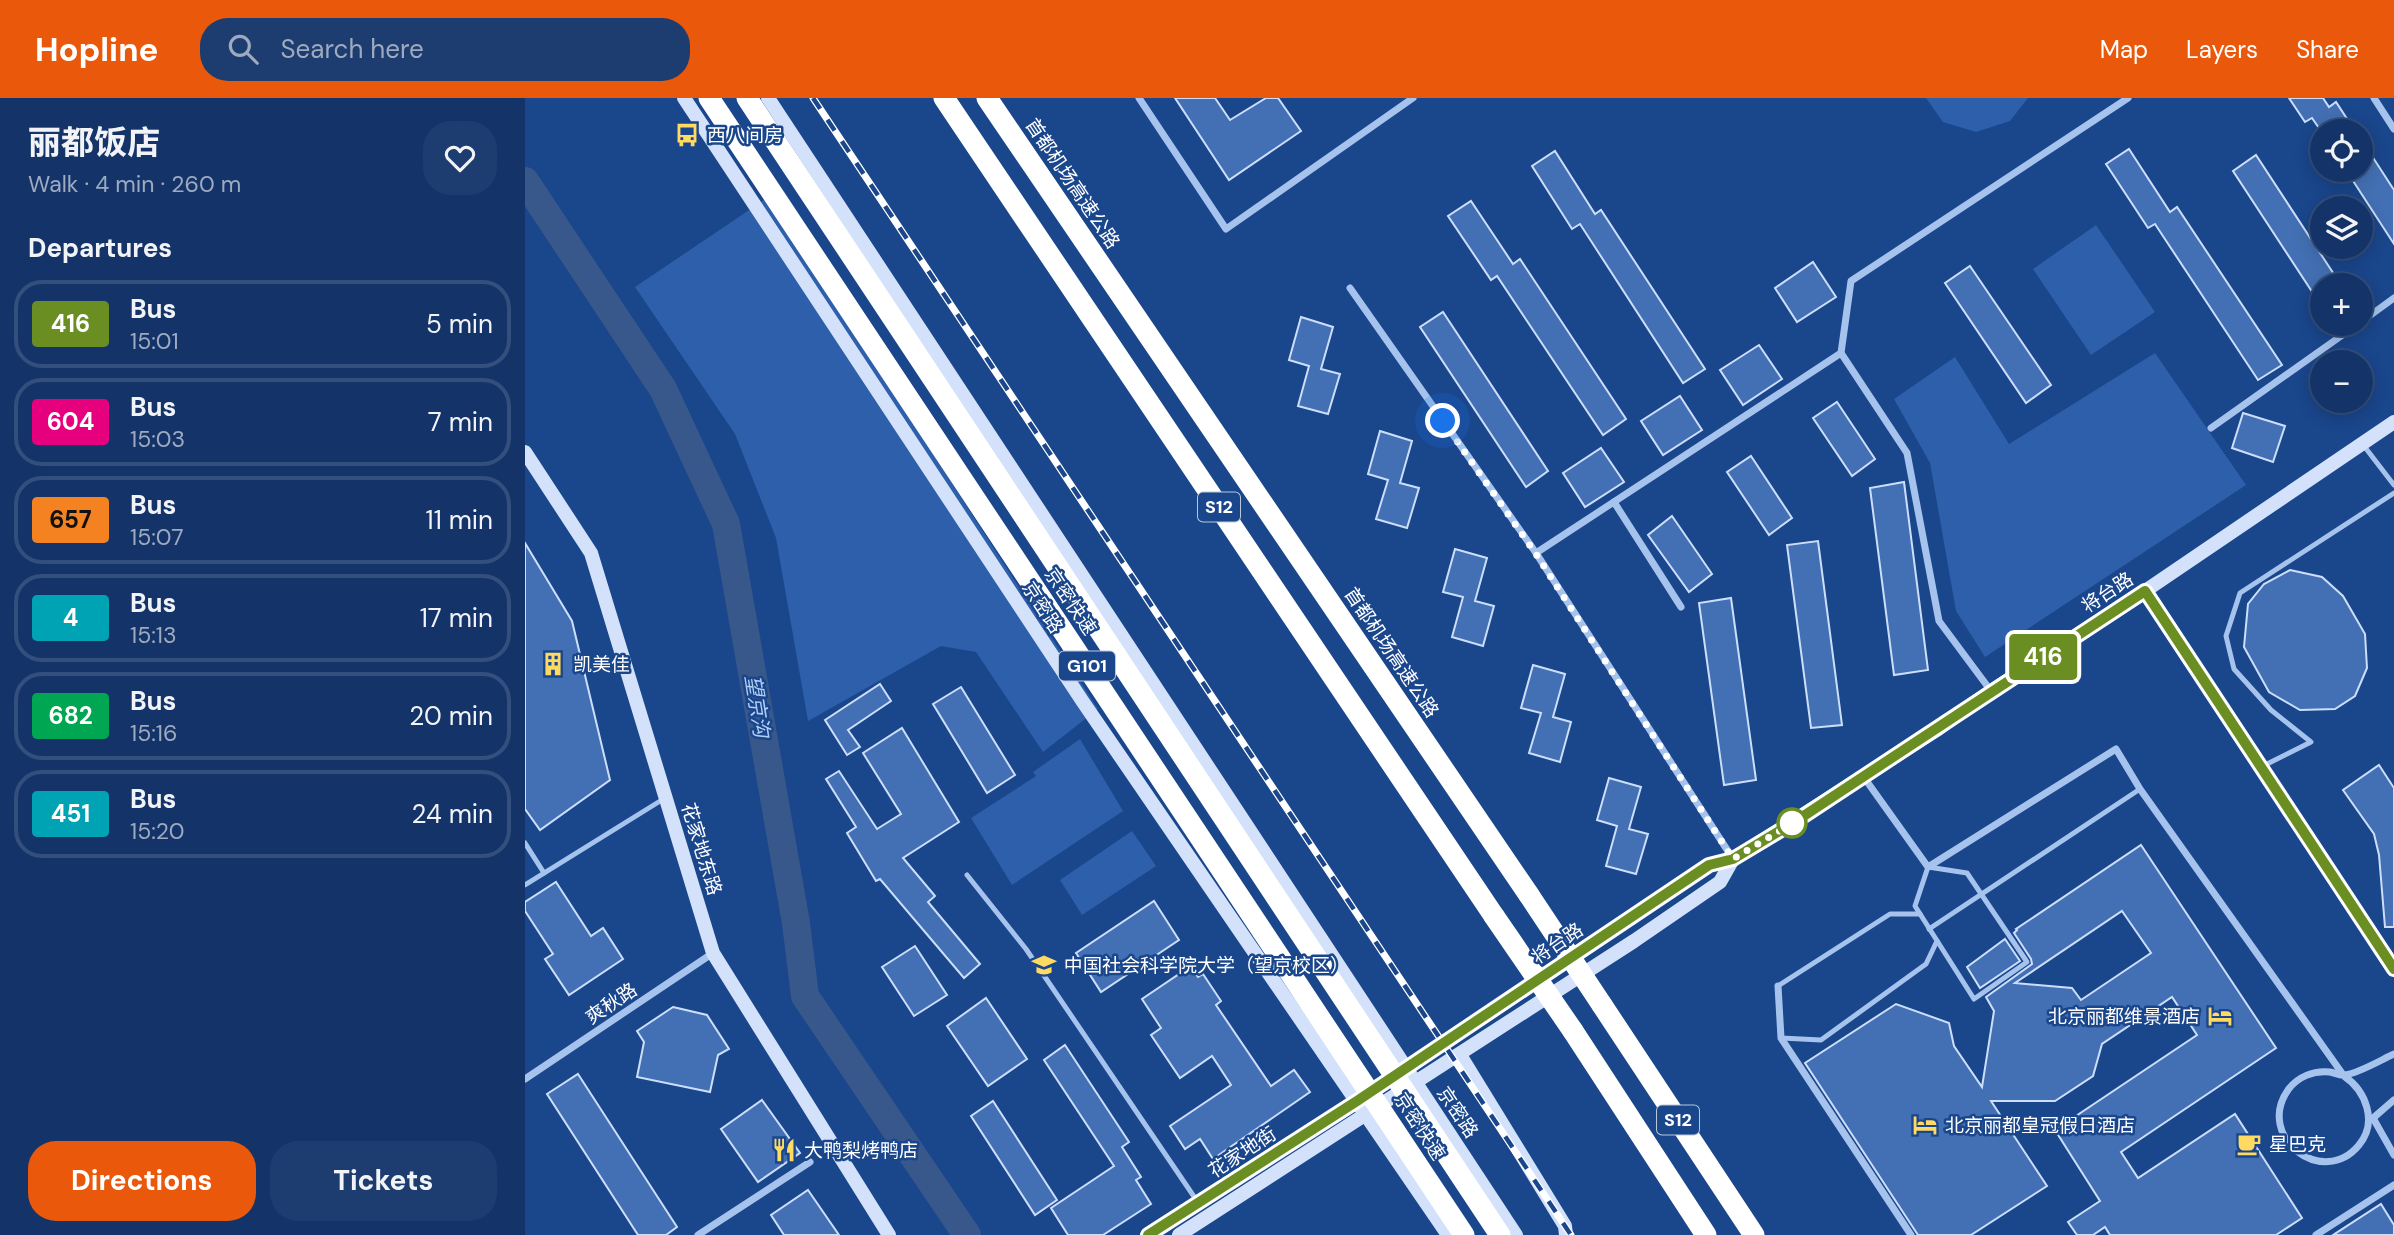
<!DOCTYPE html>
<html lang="en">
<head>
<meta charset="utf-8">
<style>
  :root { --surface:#143469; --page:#1d3c6f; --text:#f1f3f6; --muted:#9daac0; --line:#334f7d; --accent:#ea580c }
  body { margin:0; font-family:"DM Sans","Noto Sans SC",sans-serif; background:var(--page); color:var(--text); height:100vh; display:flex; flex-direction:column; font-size:26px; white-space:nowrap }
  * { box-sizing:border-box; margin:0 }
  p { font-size:23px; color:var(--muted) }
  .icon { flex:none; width:38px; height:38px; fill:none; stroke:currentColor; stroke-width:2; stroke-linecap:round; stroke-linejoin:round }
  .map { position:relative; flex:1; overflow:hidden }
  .drawer { display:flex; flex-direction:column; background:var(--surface); width:525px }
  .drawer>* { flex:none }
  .badge { padding:0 14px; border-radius:5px; font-size:24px; line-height:46px }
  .buttons { position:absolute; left:1785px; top:21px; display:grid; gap:14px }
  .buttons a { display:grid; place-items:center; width:63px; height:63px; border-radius:50%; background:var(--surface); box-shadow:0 4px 18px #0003,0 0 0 2px var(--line); font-size:35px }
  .you { position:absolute; width:35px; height:35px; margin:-18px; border:5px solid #fff; border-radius:50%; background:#1a73e8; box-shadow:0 0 0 10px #1a73e833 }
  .map>.badge { position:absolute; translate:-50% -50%; box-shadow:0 0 0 4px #fff }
  h2 { padding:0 28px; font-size:26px; line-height:63px }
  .round { display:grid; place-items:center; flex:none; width:74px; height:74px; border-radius:28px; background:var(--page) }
  .head { display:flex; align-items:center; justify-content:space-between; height:119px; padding:0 28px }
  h1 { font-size:33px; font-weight:700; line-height:52px }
  .cta { display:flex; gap:14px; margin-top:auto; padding:14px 28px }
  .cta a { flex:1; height:80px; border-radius:28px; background:var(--accent); color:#fff; font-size:28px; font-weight:700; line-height:80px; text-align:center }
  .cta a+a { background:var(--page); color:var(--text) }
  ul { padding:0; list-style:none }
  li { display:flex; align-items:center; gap:21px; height:88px; margin:0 14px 10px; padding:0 14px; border:4px solid var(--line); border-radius:28px }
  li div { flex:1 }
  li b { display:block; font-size:26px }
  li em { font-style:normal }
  li .badge { min-width:77px; font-weight:700; text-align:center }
  header { display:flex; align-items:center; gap:42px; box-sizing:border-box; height:98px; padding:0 35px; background:var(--accent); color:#fff }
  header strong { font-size:33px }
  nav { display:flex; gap:38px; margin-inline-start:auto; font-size:24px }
  .search { width:490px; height:63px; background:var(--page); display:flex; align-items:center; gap:18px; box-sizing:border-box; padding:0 24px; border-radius:28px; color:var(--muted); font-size:26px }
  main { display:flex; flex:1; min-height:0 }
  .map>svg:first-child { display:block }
  .green { fill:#2d5faa }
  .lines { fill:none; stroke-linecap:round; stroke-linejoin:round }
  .river { stroke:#38588b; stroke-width:28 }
  .building { fill:#4370b4; stroke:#ccdefa; stroke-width:2; fill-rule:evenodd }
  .lane { stroke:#a6c3ed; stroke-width:5 }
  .street { stroke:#a6c3ed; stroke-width:7 }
  .secondary { stroke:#d3e2fa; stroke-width:14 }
  .highway { stroke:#fff; stroke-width:21 }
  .rail-casing { stroke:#fff; stroke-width:7 }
  .rail { stroke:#1a468c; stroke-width:4.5; stroke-dasharray:13; stroke-linecap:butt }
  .highway-bridge { stroke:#fff; stroke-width:21 }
  .line-casing { stroke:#fff; stroke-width:16 }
  .line { stroke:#6b8e23; stroke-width:10 }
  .walk { stroke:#fff; stroke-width:7; stroke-dasharray:0 12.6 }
  .stop-dot { fill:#fff; stroke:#6b8e23; stroke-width:3.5 }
  .labels { text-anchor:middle; stroke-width:5; stroke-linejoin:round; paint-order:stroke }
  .shield { fill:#1a468c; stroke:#bac8dc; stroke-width:2 }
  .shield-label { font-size:18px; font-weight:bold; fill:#fff }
  .poi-label { font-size:19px; fill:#fff; stroke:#1a468c; text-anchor:start }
  .street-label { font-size:19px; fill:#fff; stroke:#1a468c }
  .water-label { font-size:21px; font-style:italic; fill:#b2cdf5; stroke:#1a468c }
</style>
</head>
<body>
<header>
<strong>Hopline</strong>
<div class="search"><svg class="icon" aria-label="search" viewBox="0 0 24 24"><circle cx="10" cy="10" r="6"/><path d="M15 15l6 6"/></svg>Search here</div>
<nav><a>Map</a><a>Layers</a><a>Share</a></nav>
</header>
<main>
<section class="drawer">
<div class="head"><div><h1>丽都饭店</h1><p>Walk · 4 min · 260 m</p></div><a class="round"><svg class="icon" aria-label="heart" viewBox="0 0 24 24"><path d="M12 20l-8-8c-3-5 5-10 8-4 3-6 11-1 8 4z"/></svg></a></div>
<h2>Departures</h2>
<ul>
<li><span class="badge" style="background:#6b8e23;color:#fff">416</span><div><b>Bus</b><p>15:01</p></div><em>5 min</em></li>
<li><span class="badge" style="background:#e6007e;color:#fff">604</span><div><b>Bus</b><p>15:03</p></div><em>7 min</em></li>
<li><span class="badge" style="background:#f58220;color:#111">657</span><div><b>Bus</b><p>15:07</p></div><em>11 min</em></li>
<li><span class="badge" style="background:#00a3b4;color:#fff">4</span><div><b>Bus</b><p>15:13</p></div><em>17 min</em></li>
<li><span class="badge" style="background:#00a651;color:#fff">682</span><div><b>Bus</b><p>15:16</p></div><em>20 min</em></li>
<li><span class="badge" style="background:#00a3b4;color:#fff">451</span><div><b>Bus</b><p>15:20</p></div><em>24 min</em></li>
</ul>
<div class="cta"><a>Directions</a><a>Tickets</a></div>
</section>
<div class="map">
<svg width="1869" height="1137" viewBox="0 0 1869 1137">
  <rect width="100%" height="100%" fill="#1a468c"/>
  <g class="green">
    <polygon points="1401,0 1503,0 1485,23 1451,34 1418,24"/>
    <polygon points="242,100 573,611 518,654 451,554 416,548 283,623 251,440 210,336 110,189"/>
    <polygon points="1571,127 1630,214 1566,257 1508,171"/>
    <polygon points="1630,255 1721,387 1460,559 1431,513 1405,365 1369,301 1430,259 1484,346"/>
    <polygon points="555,641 598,713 487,787 446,720 511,678 508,674"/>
    <polygon points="607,733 631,768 557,817 535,782"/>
  </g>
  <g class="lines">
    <polyline class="river" points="0,83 138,291 201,426 271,825 280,898 442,1137"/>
  </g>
  <g class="building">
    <polygon points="650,0 690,0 705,22 741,0 753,0 776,33 704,82"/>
    <polygon points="1764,0 1798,0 1804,9 1811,4 1830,33 1796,33 1787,20 1780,24"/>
    <polygon points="1836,41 1869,92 1869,146 1821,72 1836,72"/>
    <polygon points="1604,51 1645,114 1652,109 1757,267 1733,282 1630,126 1623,130 1581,66"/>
    <polygon points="1030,53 1070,116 1076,112 1180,271 1158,285 1055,126 1047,131 1007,68"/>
    <polygon points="1731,57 1816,187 1797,187 1797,209 1708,73"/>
    <polygon points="946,103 988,166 995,161 1101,321 1078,337 972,178 966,182 923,118"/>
    <polygon points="1288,164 1311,199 1272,224 1250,190"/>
    <polygon points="1445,168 1526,287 1501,305 1420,185"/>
    <polygon points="918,214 1023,373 1001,389 895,229"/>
    <polygon points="776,219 808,229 796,271 815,276 803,316 773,308 784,268 764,262"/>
    <polygon points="1234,247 1257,281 1218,307 1195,272"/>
    <polygon points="1155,298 1177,332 1138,357 1116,323"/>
    <polygon points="1312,304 1350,361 1327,378 1288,320"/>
    <polygon points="1718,315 1760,328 1748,364 1707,350"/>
    <polygon points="855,333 887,343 875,385 894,390 882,430 851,421 863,382 843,376"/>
    <polygon points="1076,350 1099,384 1060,409 1038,375"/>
    <polygon points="1226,358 1267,420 1244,437 1202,374"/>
    <polygon points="1379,384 1403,572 1369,577 1345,390"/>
    <polygon points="1147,418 1187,476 1164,494 1123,437"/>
    <polygon points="1293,443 1317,627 1286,630 1262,447"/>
    <polygon points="0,445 47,523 85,682 15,732 0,711"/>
    <polygon points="930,451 962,460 950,503 969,508 958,548 927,539 938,499 918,494"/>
    <polygon points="1765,472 1797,479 1818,498 1840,536 1842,570 1830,598 1810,611 1775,612 1744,594 1719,549 1723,506 1739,486"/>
    <polygon points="1206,500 1231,682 1199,687 1174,505"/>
    <polygon points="1008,567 1040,576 1028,619 1046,624 1035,664 1004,655 1016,615 996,610"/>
    <polygon points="355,586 366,603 323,632 335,649 322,657 300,622"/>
    <polygon points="436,589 490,677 462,695 408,606"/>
    <polygon points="377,630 434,724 378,760 410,798 403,804 455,866 439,880 355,781 351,783 322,735 331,729 301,681 314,673 352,731 376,716 338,655"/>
    <polygon points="1854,667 1869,690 1869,829 1860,829 1854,757 1849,736 1818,692"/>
    <polygon points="1084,680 1116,689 1104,731 1123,736 1111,776 1081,768 1092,728 1072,722"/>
    <path d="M1616,747L1751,950L1596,1054L1613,1080L1710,1016L1777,1120L1751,1137H1585L1580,1129L1568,1137H1552L1543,1124L1575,1103L1530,1032L1672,937L1647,899L1577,946L1568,978L1530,1003H1466L1522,1088L1446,1137H1393L1280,965L1371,906L1424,925L1429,948L1457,989L1469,913L1461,899L1507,866L1506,861L1489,835L1492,832L1491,831ZM1597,813L1626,855L1556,902L1547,890L1490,885Z"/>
    <polygon points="31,784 66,838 78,830 98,861 44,897 20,861 28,856 0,813 0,804"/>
    <polygon points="629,803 654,842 576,894 551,855"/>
    <polygon points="1480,841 1495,863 1455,890 1442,869"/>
    <polygon points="390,848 422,897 389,918 357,869"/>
    <polygon points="666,868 673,879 678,876 696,903 691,907 746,988 769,972 785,994 688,1061 675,1041 660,1051 645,1028 706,987 687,958 655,980 626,937 636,930 617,901"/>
    <polygon points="461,900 502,961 463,988 422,928"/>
    <polygon points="148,909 182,917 204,951 193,957 185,994 112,979 119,944 112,933"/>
    <polygon points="540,947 604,1044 597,1049 616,1079 611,1082 626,1106 578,1137 543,1137 526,1110 589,1068 519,962"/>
    <polygon points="53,976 152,1129 141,1137 113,1137 22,996"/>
    <polygon points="237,1002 275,1055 233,1084 196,1031"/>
    <polygon points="468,1003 532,1102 510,1117 446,1018"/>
    <polygon points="283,1092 314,1137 259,1137 246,1117"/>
    <polygon points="1856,1106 1869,1127 1869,1137 1808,1137"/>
  </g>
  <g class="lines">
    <g class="lane">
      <polyline points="1839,348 1869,387"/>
      <polyline points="1736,669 1786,644 1746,612 1709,571 1701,538 1715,495 1869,395"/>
      <polyline points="0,745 19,775"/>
      <polygon points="1403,769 1442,775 1502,864 1449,901 1390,808"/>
      <polyline points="442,777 501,851 672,1103"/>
      <polyline points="0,787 140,700"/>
      <polyline points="1404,831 1615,691"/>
      <polyline points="1253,888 1365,816 1395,816"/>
      <polyline points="1256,940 1296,942 1401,866 1412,843"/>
    </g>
    <g class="street">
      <polyline points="614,0 701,131 888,0"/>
      <polyline points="1849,0 1869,31"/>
      <polyline points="825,190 1011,455 1208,761"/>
      <polyline points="1836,224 1869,200"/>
      <polyline points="1686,330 1833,226"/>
      <polyline points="1089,404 1156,509"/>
      <polyline points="1011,455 1316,255"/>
      <polyline points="1620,493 1869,871"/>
      <polyline points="1466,593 1414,523 1382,355 1316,255 1326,183 1603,0"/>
      <path d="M1338,678L1403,769L1591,651L1615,691L1819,978C1841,993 1853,1024 1834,1047C1798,1091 1730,1039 1763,992C1772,979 1789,972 1805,974C1810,975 1815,978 1820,977C1834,975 1856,962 1869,956"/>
      <polyline points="1253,888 1256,940 1386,1137"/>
      <polyline points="0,981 188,855"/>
      <polyline points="1848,1020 1869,1057"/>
      <polyline points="1847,1021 1869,1002"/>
      <polyline points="173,1137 285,1064"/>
      <polyline points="1791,1137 1869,1087"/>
    </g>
    <g class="secondary">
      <polyline points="159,0 558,604 923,1137"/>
      <polyline points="243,0 991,1137"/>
      <polyline points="0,354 66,455 188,855 364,1137"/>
      <polyline points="935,957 1040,1128 1041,1137"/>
      <polyline points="623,1137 832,1003 1184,767 1208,761 1413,631 1466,593 1620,493 1869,324"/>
      <polyline points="654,1137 1109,843 1195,784 1208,761"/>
    </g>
    <g class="highway">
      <polyline points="419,0 969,818"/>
      <polyline points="462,0 1004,797"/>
      <polyline points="1077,907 1229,1137"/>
      <polyline points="1048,933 1181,1137"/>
    </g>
    <g class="rail-casing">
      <polyline id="rail" points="288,0 1046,1137"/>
    </g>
    <use href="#rail" class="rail"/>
    <g class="highway-bridge">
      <polyline points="184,0 939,1137"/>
      <polyline points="222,0 975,1137"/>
      <polyline points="1004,797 1077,907"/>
      <polyline points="969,818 1048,933"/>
    </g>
  </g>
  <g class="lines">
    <g class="line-casing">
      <polyline id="line" points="623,1137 832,1003 1184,767 1208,761 1271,723 1620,493 1869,871"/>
    </g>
    <use href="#line" class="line"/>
    <polyline class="walk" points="918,323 1011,456 1208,761 1271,723 1267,725"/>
  </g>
  <defs>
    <g id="bus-bare" transform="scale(1.89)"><path d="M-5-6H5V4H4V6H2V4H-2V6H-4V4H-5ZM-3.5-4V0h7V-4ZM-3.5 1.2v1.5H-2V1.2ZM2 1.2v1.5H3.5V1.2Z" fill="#ffda62" stroke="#1a468c" stroke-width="2.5" paint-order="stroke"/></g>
    <g id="building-bare" transform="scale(1.89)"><path d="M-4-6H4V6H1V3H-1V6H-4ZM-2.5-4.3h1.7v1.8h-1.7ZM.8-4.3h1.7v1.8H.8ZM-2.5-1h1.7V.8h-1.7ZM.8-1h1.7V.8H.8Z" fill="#ffda62" stroke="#1a468c" stroke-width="2.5" paint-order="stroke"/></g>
    <g id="university-bare" transform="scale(1.89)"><path d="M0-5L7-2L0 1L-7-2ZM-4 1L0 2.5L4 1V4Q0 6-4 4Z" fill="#ffda62" stroke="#1a468c" stroke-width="2.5" paint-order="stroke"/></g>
    <g id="hotel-bare" transform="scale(1.89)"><path d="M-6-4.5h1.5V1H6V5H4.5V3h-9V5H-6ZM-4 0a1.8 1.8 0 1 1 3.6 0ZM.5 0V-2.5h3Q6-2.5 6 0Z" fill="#ffda62" stroke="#1a468c" stroke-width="2.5" paint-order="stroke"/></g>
    <g id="cafe-bare" transform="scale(1.89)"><path d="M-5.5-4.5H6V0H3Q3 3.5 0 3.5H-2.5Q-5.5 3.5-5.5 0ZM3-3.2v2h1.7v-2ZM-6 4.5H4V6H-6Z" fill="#ffda62" stroke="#1a468c" stroke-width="2.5" paint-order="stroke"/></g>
    <g id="restaurant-bare" transform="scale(1.89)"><path d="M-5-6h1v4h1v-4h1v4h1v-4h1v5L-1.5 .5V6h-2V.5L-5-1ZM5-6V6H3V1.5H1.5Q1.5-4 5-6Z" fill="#ffda62" stroke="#1a468c" stroke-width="2.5" paint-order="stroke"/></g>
  </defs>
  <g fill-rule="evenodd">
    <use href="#bus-bare" x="162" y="37"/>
    <use href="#building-bare" x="28" y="566"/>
    <use href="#university-bare" x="519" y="867"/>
    <use href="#hotel-bare" x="1695" y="918"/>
    <use href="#hotel-bare" x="1400" y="1027"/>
    <use href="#cafe-bare" x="1724" y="1046"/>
    <use href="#restaurant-bare" x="259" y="1052"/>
  </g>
  <circle class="stop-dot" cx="1267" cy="725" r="14"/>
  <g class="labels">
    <g class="shield">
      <rect x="673" y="394.5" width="42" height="29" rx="5"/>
      <rect x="534" y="553.5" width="56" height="29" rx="5"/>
      <rect x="1132" y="1007.5" width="42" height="29" rx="5"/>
    </g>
    <g class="shield-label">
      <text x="694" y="415">S12</text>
      <text x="562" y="574">G101</text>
      <text x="1153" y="1028">S12</text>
    </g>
    <g class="poi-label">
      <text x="182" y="44">西八间房</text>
      <text x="48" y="573">凯美佳</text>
      <text x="539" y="874">中国社会科学院大学（望京校区）</text>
      <text x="1675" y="925" text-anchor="end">北京丽都维景酒店</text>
      <text x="1420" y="1034">北京丽都皇冠假日酒店</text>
      <text x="1744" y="1053">星巴克</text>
      <text x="279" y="1059">大鸭梨烤鸭店</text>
    </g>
    <g class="street-label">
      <text transform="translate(548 85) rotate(56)" y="7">首都机场高速公路</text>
      <text transform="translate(1582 494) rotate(-33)" y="7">将台路</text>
      <text transform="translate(546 503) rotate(56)" y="7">京密快速</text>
      <text transform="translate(518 509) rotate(57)" y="7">京密路</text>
      <text transform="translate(867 554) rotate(56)" y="7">首都机场高速公路</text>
      <text transform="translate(177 751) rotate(73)" y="7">花家地东路</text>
      <text transform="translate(1032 845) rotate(-34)" y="7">将台路</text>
      <text transform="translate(86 905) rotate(-34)" y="7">爽秋路</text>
      <text transform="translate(933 1014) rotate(56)" y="7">京密路</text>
      <text transform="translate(895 1028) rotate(57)" y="7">京密快速</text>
      <text transform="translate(717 1054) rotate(-33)" y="7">花家地街</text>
    </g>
    <g class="water-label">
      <text transform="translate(232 608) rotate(81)" y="7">望京沟</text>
    </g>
  </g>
</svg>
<div class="buttons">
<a><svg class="icon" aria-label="locate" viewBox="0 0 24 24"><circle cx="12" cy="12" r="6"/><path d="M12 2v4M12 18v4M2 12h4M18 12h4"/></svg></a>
<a><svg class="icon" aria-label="layers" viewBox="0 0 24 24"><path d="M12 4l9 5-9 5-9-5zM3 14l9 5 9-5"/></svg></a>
<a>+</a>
<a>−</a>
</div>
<div class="you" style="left:918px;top:323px"></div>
<b class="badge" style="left:1518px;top:559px;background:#6b8e23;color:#fff">416</b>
</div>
</main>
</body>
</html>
